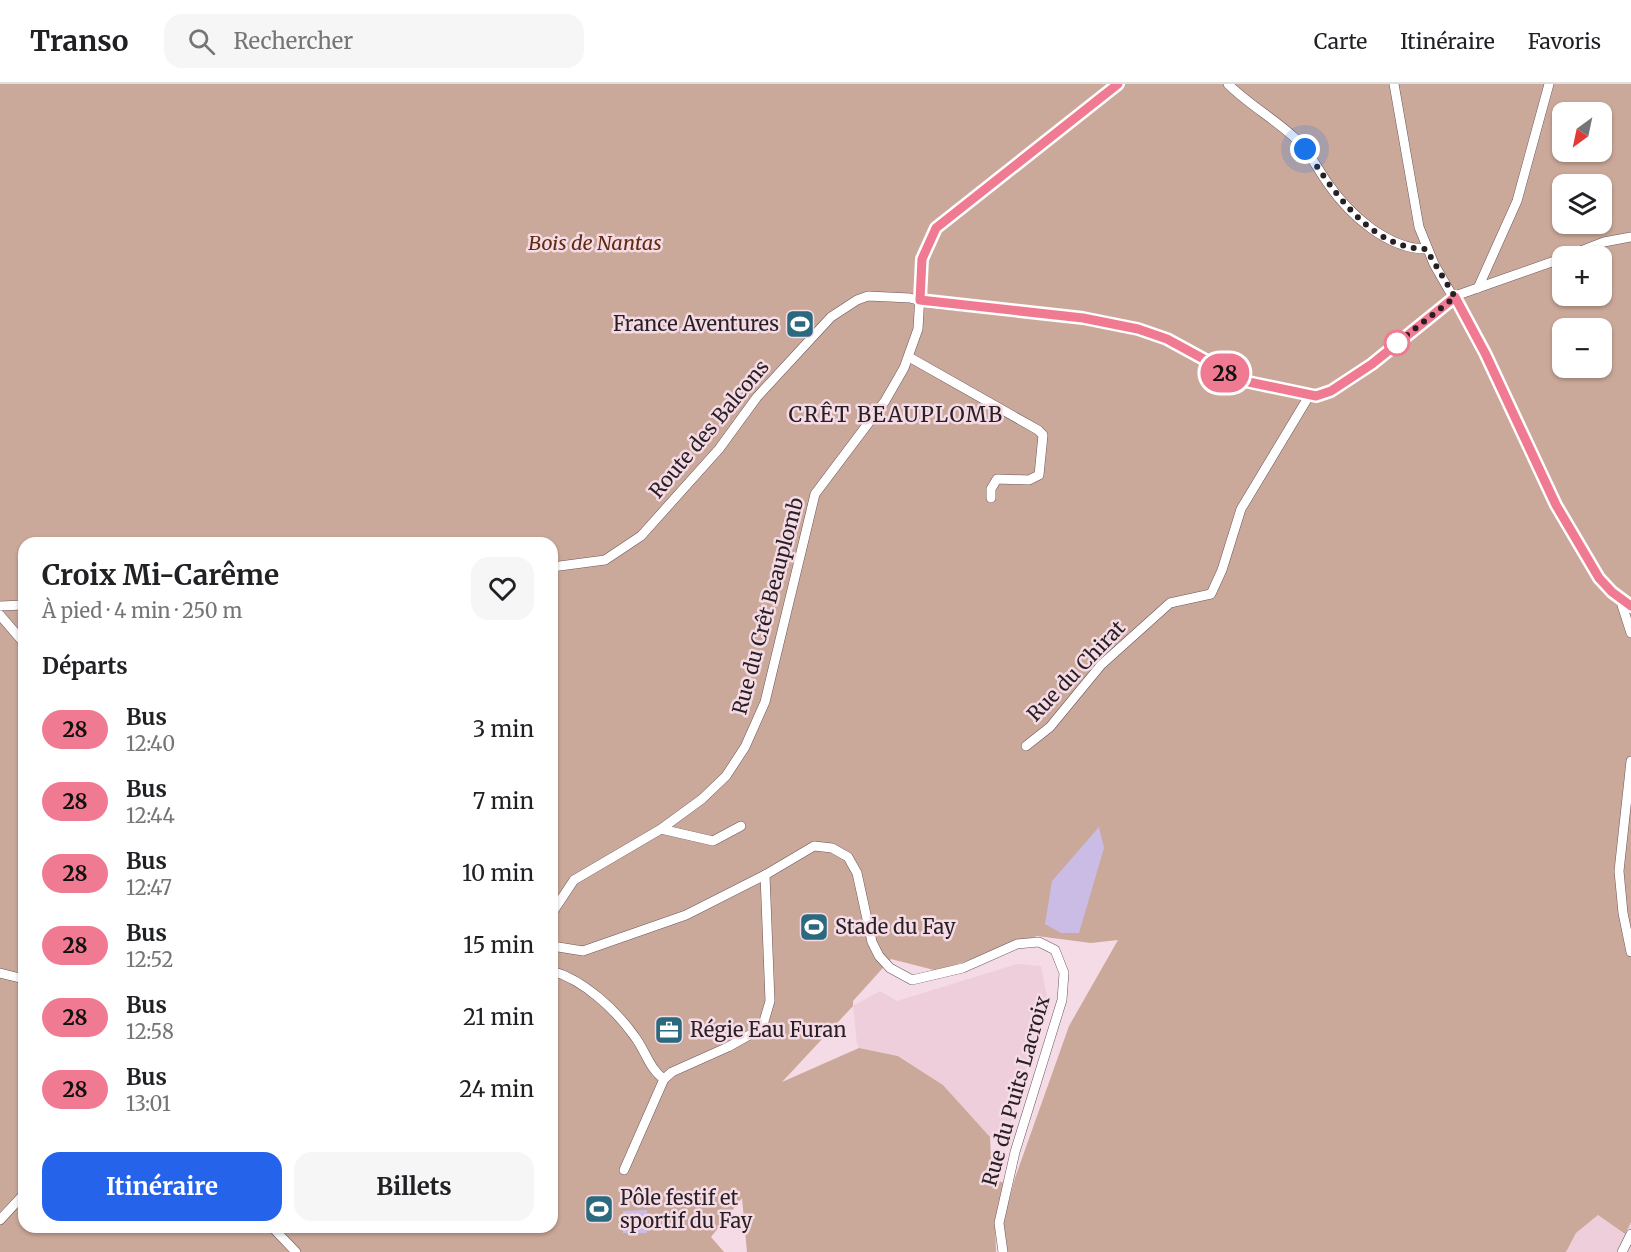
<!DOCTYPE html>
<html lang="fr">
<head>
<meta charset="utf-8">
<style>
  :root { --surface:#fff; --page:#f6f6f6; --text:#202124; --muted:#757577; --line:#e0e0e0; --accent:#2563eb }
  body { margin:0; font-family:Merriweather,serif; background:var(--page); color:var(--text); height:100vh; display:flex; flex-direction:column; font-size:22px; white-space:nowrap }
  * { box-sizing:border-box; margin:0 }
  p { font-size:20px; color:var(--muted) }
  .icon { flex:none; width:33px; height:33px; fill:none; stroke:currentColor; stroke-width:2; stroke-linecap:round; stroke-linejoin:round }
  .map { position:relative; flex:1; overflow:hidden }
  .details { position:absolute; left:18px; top:453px; width:540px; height:696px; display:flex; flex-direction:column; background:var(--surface); border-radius:18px; box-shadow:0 2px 4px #0004 }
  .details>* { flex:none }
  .badge { padding:0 12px; border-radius:20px; font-size:21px; line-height:39px }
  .needle { width:39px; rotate:213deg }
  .fabs { position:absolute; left:1552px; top:18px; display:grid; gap:12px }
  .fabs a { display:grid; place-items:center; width:60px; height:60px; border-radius:12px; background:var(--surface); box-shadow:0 2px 4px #0004; font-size:30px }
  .you { position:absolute; width:30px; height:30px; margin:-15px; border:4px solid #fff; border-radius:50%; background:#1a73e8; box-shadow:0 0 0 9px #1a73e833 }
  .map>.badge { position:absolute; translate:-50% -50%; box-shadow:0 0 0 3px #fff }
  h2 { padding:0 24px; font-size:22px; line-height:54px }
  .round { display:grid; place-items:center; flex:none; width:63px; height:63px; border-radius:18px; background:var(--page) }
  .head { display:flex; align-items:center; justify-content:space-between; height:102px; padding:0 24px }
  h1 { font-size:28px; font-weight:700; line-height:45px }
  .action { display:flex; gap:12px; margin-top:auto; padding:12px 24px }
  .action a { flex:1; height:69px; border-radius:18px; background:var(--accent); color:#fff; font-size:24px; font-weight:700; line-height:69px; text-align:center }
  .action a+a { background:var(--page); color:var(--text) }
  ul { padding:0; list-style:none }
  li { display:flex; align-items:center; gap:18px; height:72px; padding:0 24px }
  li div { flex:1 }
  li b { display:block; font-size:22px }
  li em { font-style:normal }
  li .badge { min-width:66px; font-weight:700; text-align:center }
  header { display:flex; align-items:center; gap:36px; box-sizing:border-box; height:84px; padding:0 30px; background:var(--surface); border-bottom:2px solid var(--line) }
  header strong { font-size:28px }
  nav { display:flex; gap:33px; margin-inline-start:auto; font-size:21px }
  .search { width:420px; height:54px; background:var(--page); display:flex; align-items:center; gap:15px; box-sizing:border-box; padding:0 21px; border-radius:18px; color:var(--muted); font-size:22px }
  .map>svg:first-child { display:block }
  .built { fill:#efcedb }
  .green { fill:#cba99a; fill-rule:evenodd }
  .water { fill:#cabce5 }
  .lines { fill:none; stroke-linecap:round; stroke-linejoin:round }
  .minor-casing { stroke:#6a555d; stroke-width:10 }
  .minor { stroke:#fff; stroke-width:9 }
  .line-casing { stroke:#fff; stroke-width:14 }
  .line { stroke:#ef7a91; stroke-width:9 }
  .walk { stroke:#281f23; stroke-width:6; stroke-dasharray:0 10.8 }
  .stop-dot { fill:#fff; stroke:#ef7a91; stroke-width:3 }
  .labels { text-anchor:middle; stroke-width:5; stroke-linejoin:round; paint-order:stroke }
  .park-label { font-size:20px; font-style:italic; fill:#622a0e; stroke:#f4dbe5 }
  .poi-label { font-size:20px; fill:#281f23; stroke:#f4dbe5; text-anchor:start }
  .street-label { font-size:20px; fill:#281f23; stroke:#f4dbe5 }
  .neighbourhood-label { font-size:21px; letter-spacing:1.5px; fill:#281f23; stroke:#f4dbe5 }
</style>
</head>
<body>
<header>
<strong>Transo</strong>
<div class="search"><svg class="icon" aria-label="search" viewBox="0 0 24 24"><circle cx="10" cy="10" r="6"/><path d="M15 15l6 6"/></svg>Rechercher</div>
<nav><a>Carte</a><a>Itinéraire</a><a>Favoris</a></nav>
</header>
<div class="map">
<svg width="1631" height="1168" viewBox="0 0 1631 1168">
  <rect width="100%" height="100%" fill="#f4dbe5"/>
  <g class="built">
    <polygon points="1017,880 1041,882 1047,912 1008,1049 990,1053 943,1001 899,972 859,964 857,960 853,922 880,907 897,917"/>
    <polygon points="1598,1131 1624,1150 1631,1138 1631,1168 1566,1168 1576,1149"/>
  </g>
  <path class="green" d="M0,0H1631V1138L1625,1150L1598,1131L1576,1149L1566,1168H1008L1003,1138L1015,1094L1069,942L1118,856L1091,859L1037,852L938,887L891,875L853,917V922L782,998L859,964L898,972L943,1001L990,1053L992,1095L1005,1099L995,1138L996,1168H747L742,1114L711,1153L724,1168H0ZM1563,28H1602V68H1563ZM1563,100H1602V140H1563ZM1563,172H1602V212H1563ZM1563,244H1602V284H1563ZM24,459H552V1143H24Z"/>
  <g class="water">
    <polygon points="1099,743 1104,764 1079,849 1061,849 1045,840 1052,797"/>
    <polygon points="647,1126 647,1149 623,1149 623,1127"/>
  </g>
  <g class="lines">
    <g class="minor-casing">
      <g id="minor">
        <path d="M1228,0C1249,21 1275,35 1296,55C1310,68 1318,86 1329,101C1350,131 1388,165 1426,165"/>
        <polyline points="1394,0 1419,143 1434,180 1485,269 1556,421 1599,494 1612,508 1631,522"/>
        <polyline points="1568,172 1604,158 1631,153"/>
        <polyline points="1478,204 1517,117 1549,0"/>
        <polyline points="909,273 1038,346 1043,351 1039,391 1029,396 997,395 991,405 991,414"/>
        <polyline points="552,483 605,476 641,452 719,365 757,313 831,233 857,216 868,212 910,214 928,219 1083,234 1138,245 1167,255 1244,297 1316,312 1331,307 1372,280 1455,212 1563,174"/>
        <polyline points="1624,518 1622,521 1631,549"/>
        <polyline points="0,522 24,521"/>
        <polyline points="0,531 24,559"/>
        <polyline points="1026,662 1050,643 1101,581 1170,519 1211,510 1222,486 1241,425 1309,312"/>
        <polyline points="1631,677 1619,787 1623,829 1631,868"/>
        <polyline points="661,745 713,757 741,742"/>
        <polyline points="552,829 574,796 661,745 702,715 726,692 745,663 765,618 815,410 885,317 904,284 918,245 922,175 936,144 1118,0"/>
        <polyline points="552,862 583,867 686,831 765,791 814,762 832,764 848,773 857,789 872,858 879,872 890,884 912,896 963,884 1017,860 1039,858 1055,866 1064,889 1062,916 1015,1068 999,1139 1003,1168"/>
        <path d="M552,887C584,896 616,926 635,953C645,966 650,986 664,995L624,1086"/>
        <polyline points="0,889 24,895"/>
        <polyline points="664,995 672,988 728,963 762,944 770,917 765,791"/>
        <polyline points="0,1136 24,1110"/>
        <polyline points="274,1145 296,1168"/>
        <polyline points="1622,1168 1631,1150"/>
      </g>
    </g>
    <use href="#minor" class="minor"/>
  </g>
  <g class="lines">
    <g class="line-casing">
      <polyline id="line" points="1118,0 936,144 922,175 920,216 1083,234 1138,245 1167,255 1244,297 1316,312 1331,307 1372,280 1455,213 1485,269 1556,421 1599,494 1612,508 1631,522"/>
    </g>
    <use href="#line" class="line"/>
    <path class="walk" d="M1305,65C1333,106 1370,165 1426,165L1455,213L1397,259"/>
  </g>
  <defs>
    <g id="stadium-square" transform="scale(1.5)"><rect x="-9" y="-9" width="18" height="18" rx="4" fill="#2a697e" stroke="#f4dbe5"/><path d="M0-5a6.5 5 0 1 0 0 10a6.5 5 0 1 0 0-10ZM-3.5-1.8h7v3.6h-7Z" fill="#fff"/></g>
    <g id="office-square" transform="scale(1.5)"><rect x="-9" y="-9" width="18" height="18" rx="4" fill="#2a697e" stroke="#f4dbe5"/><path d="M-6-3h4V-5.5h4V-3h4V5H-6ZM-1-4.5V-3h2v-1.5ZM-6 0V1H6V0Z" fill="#fff"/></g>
  </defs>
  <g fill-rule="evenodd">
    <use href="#stadium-square" x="800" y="240"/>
    <use href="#stadium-square" x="814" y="843"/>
    <use href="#office-square" x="669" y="946"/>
    <use href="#stadium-square" x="599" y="1125"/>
  </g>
  <circle class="stop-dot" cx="1397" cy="259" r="12"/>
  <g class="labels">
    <g class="park-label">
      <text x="595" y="166">Bois de Nantas</text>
    </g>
    <g class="poi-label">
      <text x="779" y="247" text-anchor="end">France Aventures</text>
      <text x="835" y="850">Stade du Fay</text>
      <text x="690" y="953">Régie Eau Furan</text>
      <text x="620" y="1121">Pôle festif et<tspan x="620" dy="23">sportif du Fay</tspan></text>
    </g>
    <g class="street-label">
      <text transform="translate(709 345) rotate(-50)" y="7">Route des Balcons</text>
      <text transform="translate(768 522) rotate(-75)" y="7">Rue du Crêt Beauplomb</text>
      <text transform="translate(1076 587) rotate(-46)" y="7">Rue du Chirat</text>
      <text transform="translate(1016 1007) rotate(-74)" y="7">Rue du Puits Lacroix</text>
    </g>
    <g class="neighbourhood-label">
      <text x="896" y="338">CRÊT BEAUPLOMB</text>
    </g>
  </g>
</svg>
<div class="fabs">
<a><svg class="needle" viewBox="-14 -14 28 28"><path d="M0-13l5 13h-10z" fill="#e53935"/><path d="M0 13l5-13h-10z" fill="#757577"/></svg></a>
<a><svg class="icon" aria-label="layers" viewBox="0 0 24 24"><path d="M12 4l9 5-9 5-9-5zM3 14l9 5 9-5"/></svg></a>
<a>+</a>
<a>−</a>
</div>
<div class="you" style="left:1305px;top:65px"></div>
<b class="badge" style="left:1225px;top:289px;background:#ef7a91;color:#111">28</b>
<section class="details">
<div class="head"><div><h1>Croix Mi-Carême</h1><p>À pied · 4 min · 250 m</p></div><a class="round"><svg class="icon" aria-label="heart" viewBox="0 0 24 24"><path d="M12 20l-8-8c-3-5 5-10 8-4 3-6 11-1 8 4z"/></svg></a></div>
<h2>Départs</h2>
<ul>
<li><span class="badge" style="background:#ef7a91;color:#111">28</span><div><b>Bus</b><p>12:40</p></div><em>3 min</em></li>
<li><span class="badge" style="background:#ef7a91;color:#111">28</span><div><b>Bus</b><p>12:44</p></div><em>7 min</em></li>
<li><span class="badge" style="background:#ef7a91;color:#111">28</span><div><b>Bus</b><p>12:47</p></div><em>10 min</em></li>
<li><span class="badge" style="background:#ef7a91;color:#111">28</span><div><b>Bus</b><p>12:52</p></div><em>15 min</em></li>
<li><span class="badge" style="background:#ef7a91;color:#111">28</span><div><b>Bus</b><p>12:58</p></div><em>21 min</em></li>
<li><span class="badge" style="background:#ef7a91;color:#111">28</span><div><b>Bus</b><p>13:01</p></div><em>24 min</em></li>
</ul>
<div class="action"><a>Itinéraire</a><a>Billets</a></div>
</section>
</div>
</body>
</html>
